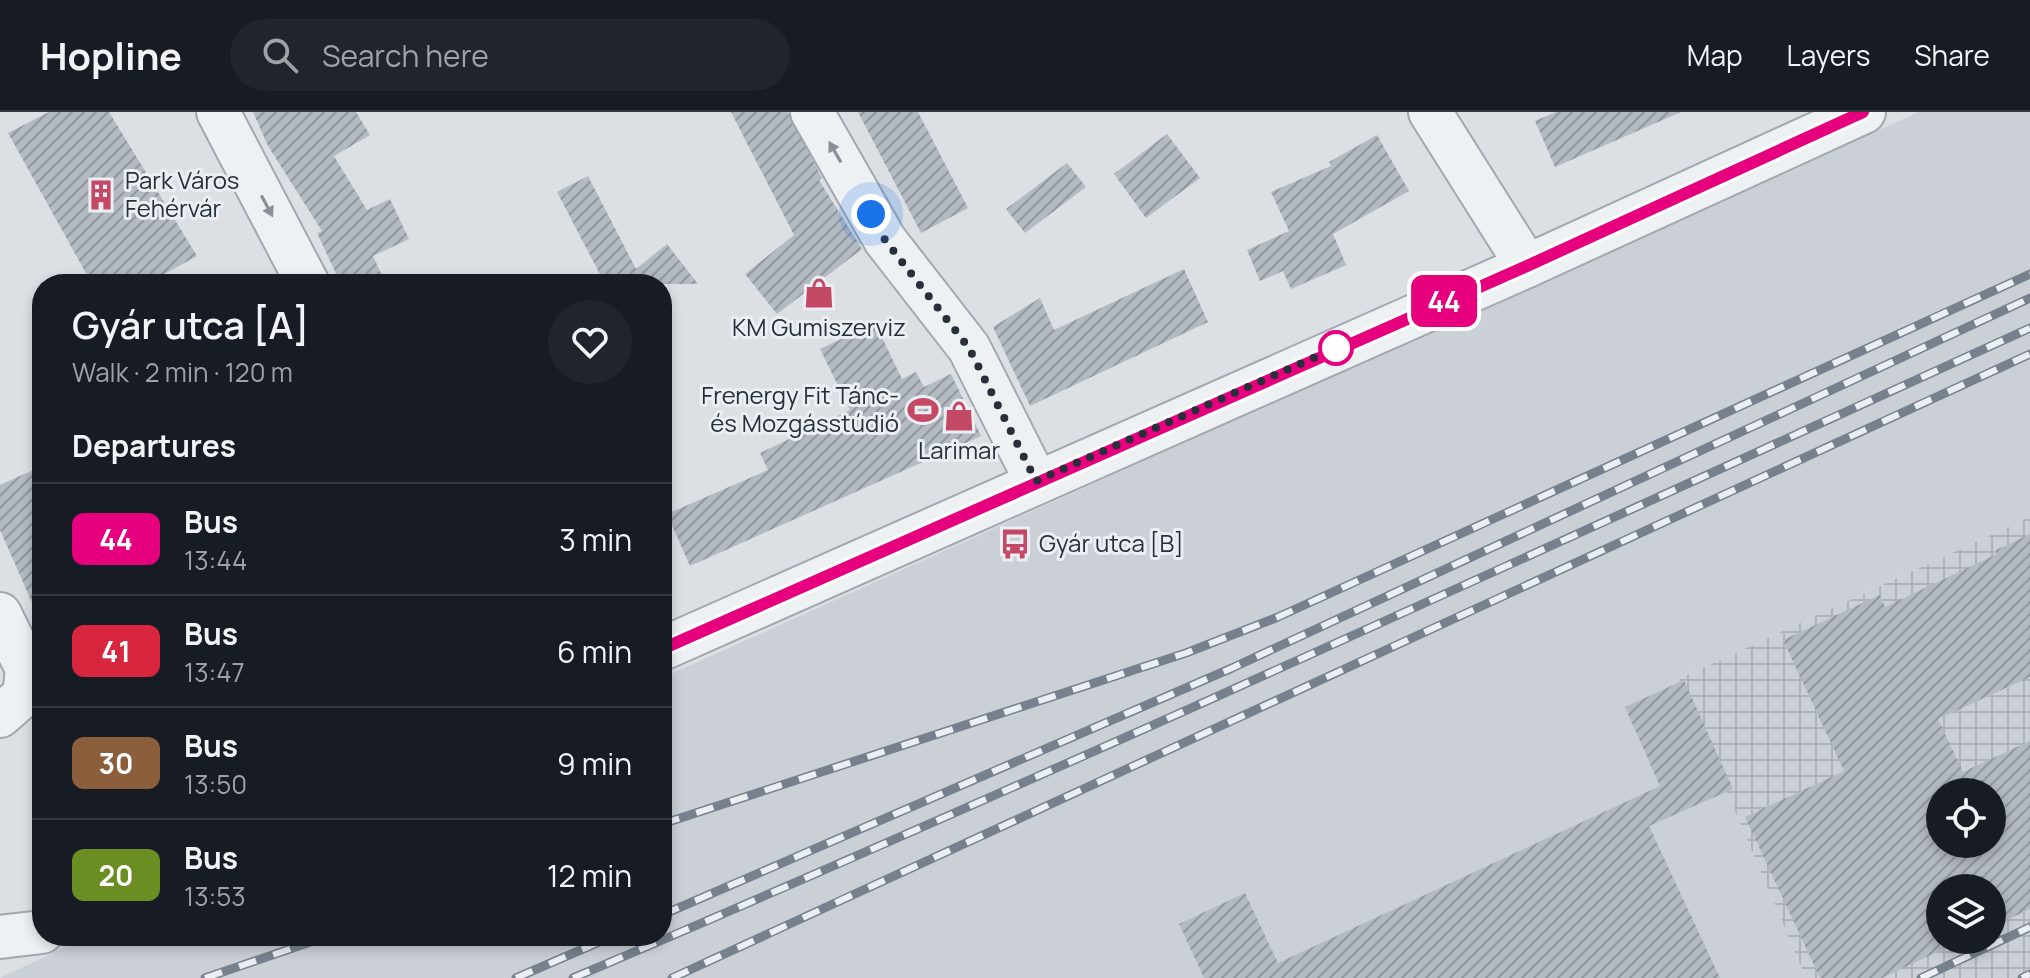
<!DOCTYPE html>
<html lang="en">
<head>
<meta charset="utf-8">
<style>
  :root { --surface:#171b24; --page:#20242c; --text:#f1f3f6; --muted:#9ea1a6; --line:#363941 }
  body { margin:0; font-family:Manrope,sans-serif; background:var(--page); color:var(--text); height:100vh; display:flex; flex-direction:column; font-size:30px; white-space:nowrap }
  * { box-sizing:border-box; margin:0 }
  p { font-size:26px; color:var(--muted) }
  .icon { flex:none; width:44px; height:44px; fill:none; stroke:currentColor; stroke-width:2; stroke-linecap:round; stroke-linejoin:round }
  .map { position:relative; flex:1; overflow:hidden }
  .details { position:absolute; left:32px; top:162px; width:640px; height:672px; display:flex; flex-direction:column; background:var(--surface); border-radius:32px; box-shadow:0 4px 12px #0003 }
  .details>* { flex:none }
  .badge { padding:0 16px; border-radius:12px; font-size:28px; line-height:52px }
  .buttons { position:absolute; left:1926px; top:666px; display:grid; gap:16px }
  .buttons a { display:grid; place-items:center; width:80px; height:80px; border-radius:50%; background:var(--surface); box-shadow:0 4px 12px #0003; font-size:40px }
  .you { position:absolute; width:40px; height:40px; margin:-20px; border:6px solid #fff; border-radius:50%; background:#1a73e8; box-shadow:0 0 0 12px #1a73e833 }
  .map>.badge { position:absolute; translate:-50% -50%; box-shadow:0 0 0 4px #fff }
  h2 { padding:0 40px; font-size:30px; line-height:72px }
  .round { display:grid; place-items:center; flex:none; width:84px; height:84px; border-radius:42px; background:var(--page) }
  .overview { display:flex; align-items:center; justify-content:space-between; height:136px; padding:0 40px }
  h1 { font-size:38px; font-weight:600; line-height:60px }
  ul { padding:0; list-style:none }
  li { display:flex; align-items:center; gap:24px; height:112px; padding:0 40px; border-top:2px solid var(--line) }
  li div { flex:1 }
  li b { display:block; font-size:30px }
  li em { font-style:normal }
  li .badge { min-width:88px; font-weight:700; text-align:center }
  header { display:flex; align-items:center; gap:48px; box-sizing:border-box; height:112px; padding:0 40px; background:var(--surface); border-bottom:2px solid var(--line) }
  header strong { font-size:38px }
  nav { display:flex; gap:44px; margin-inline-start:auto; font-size:28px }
  .search { width:560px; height:72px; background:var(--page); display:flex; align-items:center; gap:20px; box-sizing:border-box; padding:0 28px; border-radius:44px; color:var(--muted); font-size:30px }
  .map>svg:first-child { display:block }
  .built { fill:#cad0d6 }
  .industrial { fill:url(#industrial-grid); fill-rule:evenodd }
  .building { fill:url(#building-hatch); fill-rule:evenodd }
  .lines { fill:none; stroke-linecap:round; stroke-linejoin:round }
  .minor-casing { stroke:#a2a8ae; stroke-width:46 }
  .minor { stroke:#eef1f4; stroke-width:42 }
  .rail-casing { stroke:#77818d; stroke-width:9 }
  .rail { stroke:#ebeff3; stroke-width:6; stroke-dasharray:18; stroke-linecap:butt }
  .oneway { fill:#8a9097 }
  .line-casing { stroke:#fff; stroke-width:18 }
  .line { stroke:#e6007e; stroke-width:12 }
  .walk { stroke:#27303a; stroke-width:8; stroke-dasharray:0 14.4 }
  .stop-dot { fill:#fff; stroke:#e6007e; stroke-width:4 }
  .labels { text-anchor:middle; stroke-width:6; stroke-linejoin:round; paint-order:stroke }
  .poi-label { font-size:24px; fill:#27303a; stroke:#ebeff3; text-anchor:start }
</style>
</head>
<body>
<header>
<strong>Hopline</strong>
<div class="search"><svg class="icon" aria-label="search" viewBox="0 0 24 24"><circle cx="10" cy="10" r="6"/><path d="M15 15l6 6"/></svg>Search here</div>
<nav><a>Map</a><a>Layers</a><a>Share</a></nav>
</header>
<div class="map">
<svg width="2030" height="866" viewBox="0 0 2030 866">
  <defs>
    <pattern id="industrial-grid" width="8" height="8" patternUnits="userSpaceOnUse" patternTransform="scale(2)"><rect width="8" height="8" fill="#cad0d6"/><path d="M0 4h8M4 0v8" fill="none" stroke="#aeb3b8"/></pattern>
    <pattern id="building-hatch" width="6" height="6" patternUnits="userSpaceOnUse" patternTransform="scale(2)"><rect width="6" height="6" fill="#b4bac1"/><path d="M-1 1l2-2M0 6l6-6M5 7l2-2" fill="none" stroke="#92989e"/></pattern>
  </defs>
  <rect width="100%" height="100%" fill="#dce0e5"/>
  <polygon class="built" points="1919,0 2030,0 2030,405 1679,567 1806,866 0,866 88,824 662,824 662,566"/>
  <path class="industrial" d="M2030,405V866H1806L1679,567ZM1940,680H1992V732H1940ZM1940,776H1992V828H1940Z"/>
  <g class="building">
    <polygon points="49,0 109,0 197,144 146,172 92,172 8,21"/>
    <polygon points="253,0 356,0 370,23 334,44 367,98 390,87 409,127 373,144 386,172 341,172 317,121 322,119 268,34"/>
    <polygon points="731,0 788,0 822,66 819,68 862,137 777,202 745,162 794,123"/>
    <polygon points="858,0 918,0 968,96 921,121"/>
    <polygon points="1556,0 1681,0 1555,55 1535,9"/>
    <polygon points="1167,22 1200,66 1146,106 1114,62"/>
    <polygon points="1377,23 1409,79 1333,122 1346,153 1291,177 1283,159 1260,169 1247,138 1289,119 1271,80 1331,54 1329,50"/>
    <polygon points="1067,51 1086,75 1025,121 1006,97"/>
    <polygon points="588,64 636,157 667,132 698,172 605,172 557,80"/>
    <polygon points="1184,157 1208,210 1030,294 993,215 1040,186 1054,218"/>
    <polygon points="875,211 902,267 916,260 924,275 951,262 981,324 690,454 667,402 768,358 760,341 850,298 820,237"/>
    <polygon points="42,354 42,513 0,418 0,373"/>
    <path d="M2030,422V565L1938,607L1963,660L2030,629V797L1992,815V776H1940V828H1963L1882,866H1820L1745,705L1844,659L1783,528L1880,483L1885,495L1997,442L1996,438ZM1940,680H1992V732H1940Z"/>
    <polygon points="1684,568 1733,677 1649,714 1720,866 1204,866 1179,812 1245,781 1278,851 1660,674 1625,595"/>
  </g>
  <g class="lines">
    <g class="minor-casing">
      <g id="minor">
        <polyline points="218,0 308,172"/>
        <polyline points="812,0 885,128 969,236 1036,369"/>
        <polyline points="1430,0 1527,154"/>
        <polyline points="0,502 27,557 24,583 0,604"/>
        <polyline points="662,537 1527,154 1864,0"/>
        <polyline points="0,825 42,820"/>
      </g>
    </g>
    <use href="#minor" class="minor"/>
    <g class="rail-casing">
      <g id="rail">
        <polyline points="662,712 1186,541 1278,505 2030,162"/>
        <polyline points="662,803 1232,556 2030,186"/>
        <polyline points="205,866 328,824"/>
        <polyline points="516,866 613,824"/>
        <path d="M573,866C1063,658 1546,436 2030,216"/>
        <polyline points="672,866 2030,242"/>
        <polyline points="1921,866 2030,815"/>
        <polyline points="2022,866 2030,862"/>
      </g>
    </g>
    <use href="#rail" class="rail"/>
  </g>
  <defs><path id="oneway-solid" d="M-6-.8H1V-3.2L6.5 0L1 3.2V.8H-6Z" transform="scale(2)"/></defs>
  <g class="oneway">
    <use href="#oneway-solid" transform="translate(835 40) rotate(-120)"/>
    <use href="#oneway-solid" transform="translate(267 94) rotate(62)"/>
  </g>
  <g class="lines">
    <g class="line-casing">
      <polyline id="line" points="662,537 1527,154 1863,0"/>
    </g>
    <use href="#line" class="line"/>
    <polyline class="walk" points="871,102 885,128 969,236 1036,369 1336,236"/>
  </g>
  <defs>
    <g id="building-bare" transform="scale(2.4)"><path d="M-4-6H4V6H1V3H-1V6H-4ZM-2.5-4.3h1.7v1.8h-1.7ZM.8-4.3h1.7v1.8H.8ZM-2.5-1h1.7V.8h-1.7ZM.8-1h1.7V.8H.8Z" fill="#c34965" stroke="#ebeff3" stroke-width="2.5" paint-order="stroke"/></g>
    <g id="shop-bare" transform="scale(2.4)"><path d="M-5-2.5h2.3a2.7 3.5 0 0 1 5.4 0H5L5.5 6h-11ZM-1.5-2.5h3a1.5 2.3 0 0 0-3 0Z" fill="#c34965" stroke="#ebeff3" stroke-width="2.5" paint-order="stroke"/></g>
    <g id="stadium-bare" transform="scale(2.4)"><path d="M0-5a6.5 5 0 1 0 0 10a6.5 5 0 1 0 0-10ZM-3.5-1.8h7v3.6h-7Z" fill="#c34965" stroke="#ebeff3" stroke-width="2.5" paint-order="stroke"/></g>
    <g id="bus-bare" transform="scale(2.4)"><path d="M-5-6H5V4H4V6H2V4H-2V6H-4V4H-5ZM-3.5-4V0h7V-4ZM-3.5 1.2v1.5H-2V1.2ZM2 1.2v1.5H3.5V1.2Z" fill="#c34965" stroke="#ebeff3" stroke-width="2.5" paint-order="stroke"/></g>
  </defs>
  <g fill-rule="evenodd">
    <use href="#building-bare" x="101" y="83"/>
    <use href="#shop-bare" x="819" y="181"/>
    <use href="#stadium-bare" x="923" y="298"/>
    <use href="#shop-bare" x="959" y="304"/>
    <use href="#bus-bare" x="1015" y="432"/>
  </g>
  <circle class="stop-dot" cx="1336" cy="236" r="16"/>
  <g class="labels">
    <g class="poi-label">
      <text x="125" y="77">Park Város<tspan x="125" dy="28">Fehérvár</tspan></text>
      <text x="819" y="224" text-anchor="middle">KM Gumiszerviz</text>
      <text x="899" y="292" text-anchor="end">Frenergy Fit Tánc-<tspan x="899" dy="28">és Mozgásstúdió</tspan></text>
      <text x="959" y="347" text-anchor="middle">Larimar</text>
      <text x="1039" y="440">Gyár utca [B]</text>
    </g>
  </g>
</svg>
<div class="buttons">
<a><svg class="icon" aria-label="locate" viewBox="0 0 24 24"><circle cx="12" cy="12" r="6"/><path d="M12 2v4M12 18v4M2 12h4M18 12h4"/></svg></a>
<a><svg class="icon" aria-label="layers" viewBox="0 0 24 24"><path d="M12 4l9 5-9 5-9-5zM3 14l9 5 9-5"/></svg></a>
</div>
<div class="you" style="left:871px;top:102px"></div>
<b class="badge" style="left:1444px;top:189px;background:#e6007e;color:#fff">44</b>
<section class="details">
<div class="overview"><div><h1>Gyár utca [A]</h1><p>Walk · 2 min · 120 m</p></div><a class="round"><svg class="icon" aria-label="heart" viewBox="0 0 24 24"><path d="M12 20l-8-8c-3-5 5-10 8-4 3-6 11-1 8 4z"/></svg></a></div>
<h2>Departures</h2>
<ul>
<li><span class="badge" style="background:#e6007e;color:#fff">44</span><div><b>Bus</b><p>13:44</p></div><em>3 min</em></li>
<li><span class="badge" style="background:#d7263d;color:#fff">41</span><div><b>Bus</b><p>13:47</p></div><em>6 min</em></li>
<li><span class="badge" style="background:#8b5e3c;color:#fff">30</span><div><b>Bus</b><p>13:50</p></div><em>9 min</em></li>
<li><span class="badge" style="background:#6b8e23;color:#fff">20</span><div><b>Bus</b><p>13:53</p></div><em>12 min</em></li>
</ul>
</section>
</div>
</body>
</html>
